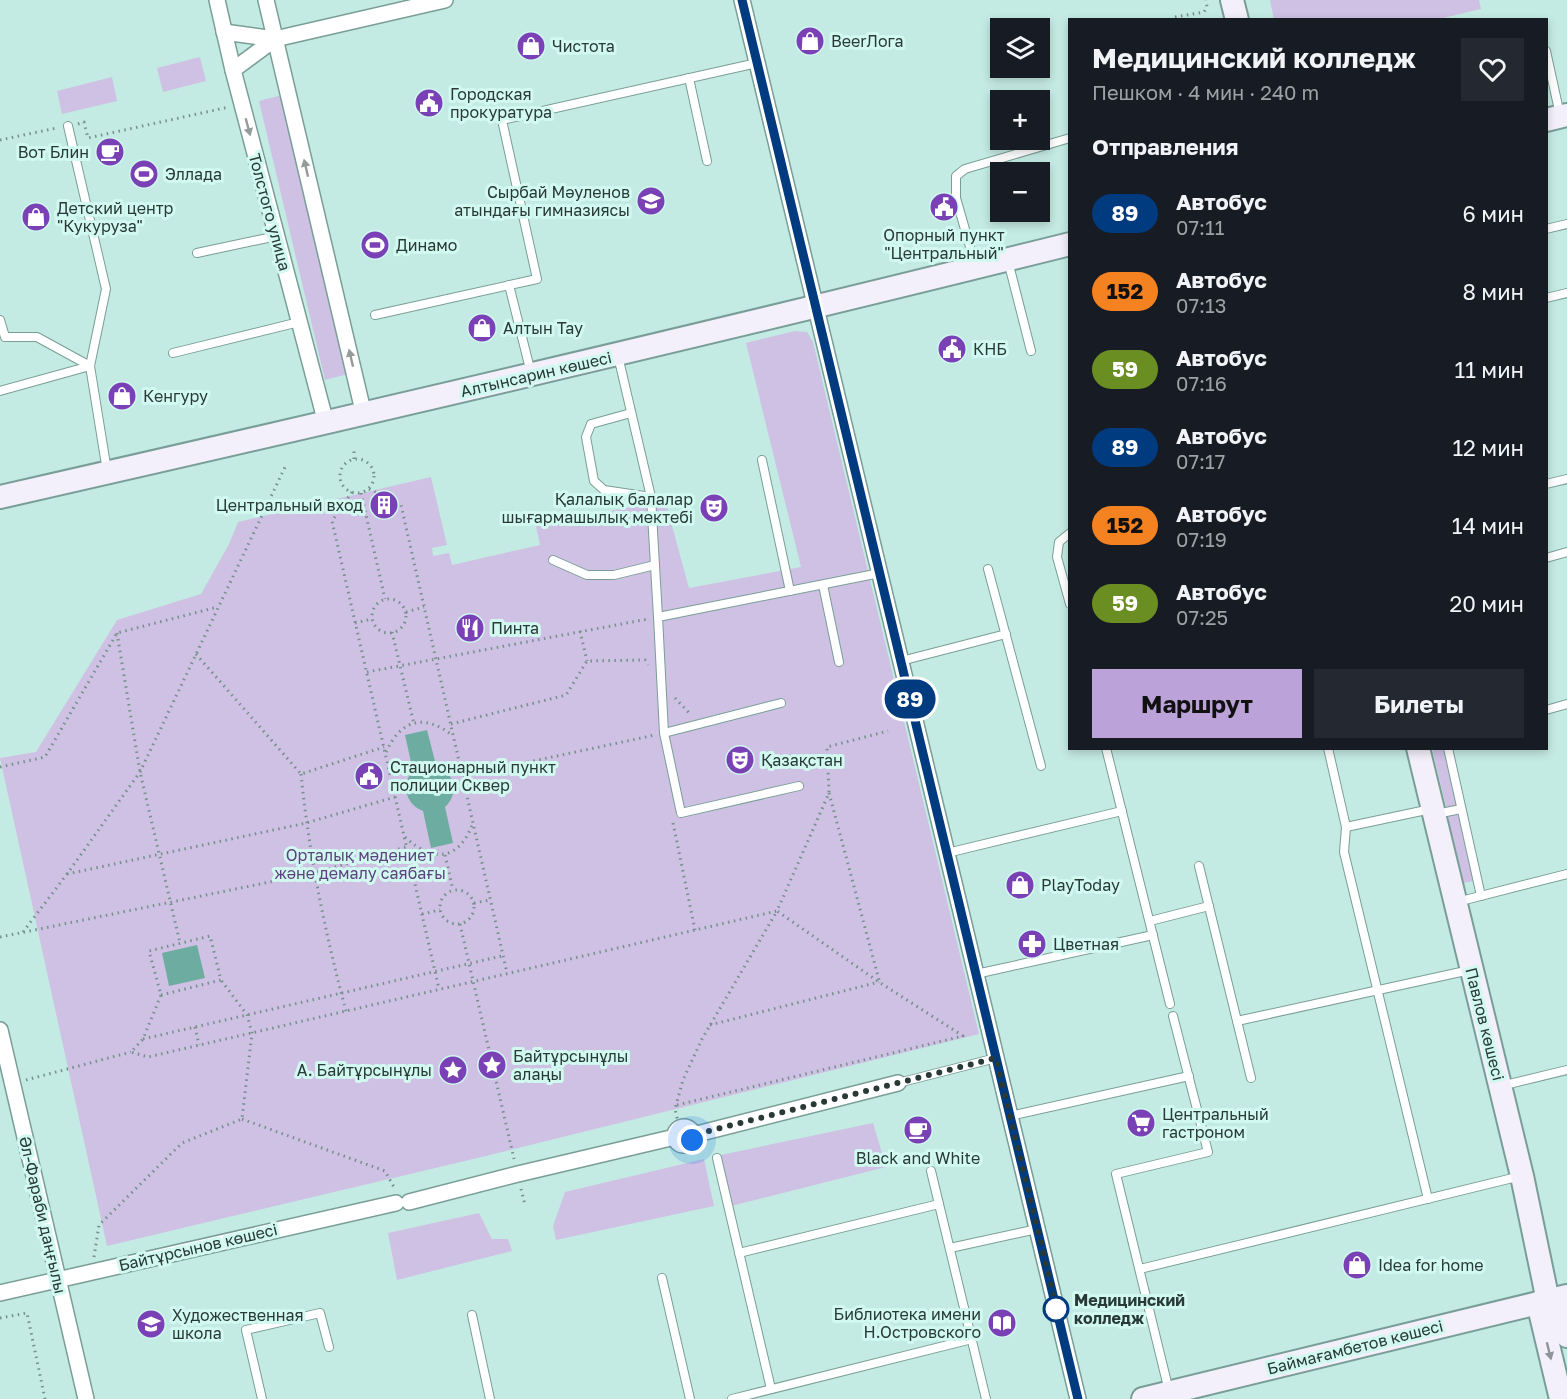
<!DOCTYPE html>
<html lang="ru">
<head>
<meta charset="utf-8">
<style>
  :root { --surface:#171b24; --page:#242831; --text:#f1f3f6; --muted:#9ea1a6; --accent:#bba2d9 }
  body { margin:0; font-family:"Golos Text",sans-serif; background:var(--page); color:var(--text); height:100vh; display:flex; flex-direction:column; font-size:22px; white-space:nowrap }
  * { box-sizing:border-box; margin:0 }
  p { font-size:20px; color:var(--muted) }
  .icon { flex:none; width:33px; height:33px; fill:none; stroke:currentColor; stroke-width:2; stroke-linecap:round; stroke-linejoin:round }
  .map { position:relative; flex:1; overflow:hidden }
  .side { position:absolute; left:1068px; top:18px; width:480px; height:732px; display:flex; flex-direction:column; background:var(--surface); border-radius:0px; box-shadow:0 3px 9px #0003 }
  .side>* { flex:none }
  .badge { padding:0 12px; border-radius:20px; font-size:21px; line-height:39px }
  .fabs { position:absolute; left:990px; top:18px; display:grid; gap:12px }
  .fabs a { display:grid; place-items:center; width:60px; height:60px; border-radius:0px; background:var(--surface); box-shadow:0 3px 9px #0003; font-size:30px }
  .you { position:absolute; width:30px; height:30px; margin:-15px; border:4px solid #fff; border-radius:50%; background:#1a73e8; box-shadow:0 0 0 9px #1a73e833 }
  .map>.badge { position:absolute; translate:-50% -50%; box-shadow:0 0 0 3px #fff }
  h2 { padding:0 24px; font-size:22px; line-height:54px }
  .round { display:grid; place-items:center; flex:none; width:63px; height:63px; border-radius:0px; background:var(--page) }
  .summary { display:flex; align-items:center; justify-content:space-between; height:102px; padding:0 24px }
  h1 { font-size:28px; font-weight:700; line-height:45px }
  .button { display:flex; gap:12px; margin-top:auto; padding:12px 24px }
  .button a { flex:1; height:69px; border-radius:0px; background:var(--accent); color:#111; font-size:24px; font-weight:700; line-height:69px; text-align:center }
  .button a+a { background:var(--page); color:var(--text) }
  ul { padding:0; list-style:none }
  li { display:flex; align-items:center; gap:18px; height:78px; padding:0 24px }
  li div { flex:1 }
  li b { display:block; font-size:22px }
  li em { font-style:normal }
  li .badge { min-width:66px; font-weight:700; text-align:center }
  .map>svg:first-child { display:block }
  .green { fill:#cec1e3 }
  .water { fill:#6dada1 }
  .lines { fill:none; stroke-linecap:round; stroke-linejoin:round }
  .lane-casing { stroke:#799e97; stroke-width:10 }
  .street-casing { stroke:#799e97; stroke-width:18 }
  .secondary-casing { stroke:#799e97; stroke-width:26 }
  .path { stroke:#75908b; stroke-width:3; stroke-dasharray:1.5 4.5; stroke-linecap:butt }
  .lane { stroke:#fff; stroke-width:8 }
  .street { stroke:#fff; stroke-width:15 }
  .secondary { stroke:#f3effb; stroke-width:22 }
  .oneway { fill:#949c9a }
  .oneway2 { fill:#8e9498 }
  .line-casing { stroke:#fff; stroke-width:14 }
  .line { stroke:#003b80; stroke-width:9 }
  .walk { stroke:#293936; stroke-width:6; stroke-dasharray:0 10.8 }
  .stop-dot { fill:#fff; stroke:#003b80; stroke-width:3 }
  .labels { text-anchor:middle; stroke-width:6; stroke-linejoin:round; paint-order:stroke }
  .poi-label { font-size:16px; fill:#293936; stroke:#d1f9f0; text-anchor:start }
  .street-label { font-size:16px; fill:#293936; stroke:#d1f9f0 }
  .park-label { font-size:16px; fill:#5d437e; stroke:#d1f9f0 }
  .stop-label { font-size:16px; font-weight:bold; fill:#293936; stroke:#d1f9f0; text-anchor:start }
</style>
</head>
<body>
<div class="map">
<svg width="1567" height="1399" viewBox="0 0 1567 1399">
  <rect width="100%" height="100%" fill="#c4ebe3"/>
  <g class="green">
    <polygon points="1270,0 1479,0 1481,9 1439,19 1274,20"/>
    <polygon points="200,57 206,81 163,92 157,68"/>
    <polygon points="112,77 117,101 62,114 57,91"/>
    <polygon points="282,95 348,374 325,380 259,101"/>
    <polygon points="795,331 807,332 813,342 979,1034 486,1156 107,1246 0,758 36,752 117,620 201,594 229,544 238,522 431,477 447,545 432,548 433,556 449,553 452,565 540,545 536,526 665,500 689,588 801,567 746,343"/>
    <polygon points="1433,749 1444,749 1457,807 1447,810 1433,753"/>
    <polygon points="1459,812 1474,881 1463,883 1447,814"/>
    <polygon points="873,1123 886,1167 731,1206 716,1156"/>
    <polygon points="704,1159 714,1206 556,1240 553,1226 565,1192"/>
    <polygon points="479,1213 492,1239 508,1239 512,1251 397,1280 388,1233"/>
  </g>
  <g class="water">
    <path d="M427,730L436,765C454,772 460,793 445,807L453,843L431,848L423,811C406,805 400,784 413,771L405,735Z"/>
    <polygon points="197,945 205,978 169,986 162,953"/>
  </g>
  <g class="lines">
    <g class="lane-casing">
      <g id="lane">
        <polyline points="1546,51 1560,115"/>
        <polyline points="689,78 707,161"/>
        <polyline points="68,126 106,289 90,366 107,471"/>
        <polyline points="1546,229 1567,224"/>
        <polyline points="197,253 277,236"/>
        <polyline points="1008,261 1031,351"/>
        <polyline points="975,264 956,198 956,176 965,169 1070,138"/>
        <polyline points="509,285 531,373"/>
        <polyline points="1546,298 1567,293"/>
        <polyline points="375,315 537,279 502,120 757,63"/>
        <polyline points="0,320 5,337 37,337 90,366"/>
        <polyline points="173,353 299,322"/>
        <polyline points="618,356 651,497 658,617"/>
        <polyline points="0,391 90,366"/>
        <polyline points="631,413 591,424 586,437 594,481 604,490 651,497"/>
        <polyline points="762,460 790,591"/>
        <polyline points="1546,484 1567,479"/>
        <polyline points="1070,533 1059,542 1057,557 1070,604"/>
        <polyline points="1546,558 1567,552"/>
        <polyline points="553,560 587,575 614,575 655,565"/>
        <polyline points="988,569 1041,766"/>
        <polyline points="823,585 839,662"/>
        <polyline points="901,661 1006,634"/>
        <polyline points="1546,710 1567,704"/>
        <polyline points="664,733 781,703"/>
        <polyline points="1106,748 1170,1004"/>
        <polyline points="1328,748 1346,827 1344,852 1428,1199"/>
        <polyline points="1448,748 1481,896"/>
        <polyline points="799,786 681,813 664,733 658,617 880,573"/>
        <polyline points="1436,814 1461,809"/>
        <polyline points="1346,827 1431,809"/>
        <polyline points="947,853 1122,811"/>
        <polyline points="1199,866 1251,1078"/>
        <polyline points="1457,902 1567,874"/>
        <polyline points="1150,921 1209,906"/>
        <polyline points="976,974 1153,935"/>
        <polyline points="1237,1021 1470,970"/>
        <polyline points="898,1083 996,1058"/>
        <polyline points="1501,1086 1567,1070"/>
        <polyline points="1010,1116 1189,1076"/>
        <polyline points="717,1158 771,1389"/>
        <polyline points="931,1171 986,1399"/>
        <polyline points="950,1248 1037,1229"/>
        <polyline points="739,1253 939,1204"/>
        <polyline points="1140,1269 1521,1176"/>
        <polyline points="662,1278 690,1399"/>
        <polyline points="472,1315 490,1399"/>
        <polyline points="1169,1391 1116,1174 1208,1152 1173,1016"/>
        <polyline points="262,1399 246,1330 320,1313 329,1347"/>
        <polyline points="732,1399 972,1339"/>
      </g>
    </g>
    <g class="street-casing">
      <g id="street">
        <polyline points="217,0 233,70 326,423"/>
        <polyline points="266,0 364,415"/>
        <polyline points="742,0 1078,1399"/>
        <polyline points="224,32 275,39 445,0"/>
        <polyline points="233,70 275,39"/>
        <polyline points="0,1030 86,1399"/>
        <circle cx="684" cy="1136" r="9"/>
        <polyline points="693,1135 898,1083"/>
        <polyline points="409,1202 518,1174 675,1137"/>
        <polyline points="0,1293 396,1203"/>
      </g>
    </g>
    <g class="secondary-casing">
      <g id="secondary">
        <polyline points="1232,0 1237,20"/>
        <polyline points="1546,120 1567,115"/>
        <path d="M0,497C357,416 714,333 1070,244"/>
        <polyline points="1418,748 1522,1176 1548,1301"/>
        <polyline points="1558,1299 1567,1336"/>
        <polyline points="1538,1303 1561,1399"/>
        <polyline points="1143,1399 1567,1296"/>
      </g>
    </g>
    <g class="path">
      <polyline points="1175,17 1204,12 1207,7 1206,0"/>
      <polyline points="78,124 84,122 88,138 229,107"/>
      <polyline points="0,140 57,128"/>
      <polyline points="354,459 354,450"/>
      <circle cx="357" cy="476" r="17"/>
      <polyline points="369,489 401,505 507,973"/>
      <polyline points="352,492 332,521 439,989"/>
      <polyline points="361,493 385,599"/>
      <circle cx="389" cy="616" r="17"/>
      <polyline points="406,612 424,607"/>
      <polyline points="355,623 372,619"/>
      <polyline points="580,631 587,661"/>
      <polyline points="392,632 414,724"/>
      <polyline points="117,633 140,772 180,943"/>
      <polyline points="196,654 301,774 384,747"/>
      <polyline points="367,672 648,619"/>
      <polyline points="675,698 691,715"/>
      <polyline points="451,724 566,695 587,661 645,660 648,665"/>
      <path d="M386,752C401,720 423,713 452,735"/>
      <polyline points="0,767 45,757 117,633 214,608"/>
      <path d="M301,774C309,854 325,933 346,1011"/>
      <polyline points="463,776 655,735"/>
      <polyline points="829,793 879,980"/>
      <polyline points="673,823 695,930"/>
      <path d="M405,837C433,863 459,861 473,823"/>
      <polyline points="445,855 453,890"/>
      <polyline points="67,874 306,823 395,797"/>
      <circle cx="457" cy="907" r="17"/>
      <polyline points="474,903 490,900"/>
      <polyline points="422,914 440,910"/>
      <polyline points="460,924 514,1159"/>
      <polyline points="23,932 67,874 140,772 286,465"/>
      <polyline points="0,937 314,873 406,847"/>
      <polyline points="161,995 221,980 210,936 149,951 161,995 143,1039 131,1052 148,1057 777,911 702,1039 683,1080 675,1109 678,1122"/>
      <polyline points="710,1025 879,982"/>
      <polyline points="195,1027 199,1045"/>
      <polyline points="143,1039 502,956"/>
      <polyline points="26,1080 131,1052"/>
      <polyline points="677,1105 963,1036 879,982 777,911 829,793 827,747 888,731"/>
      <polyline points="242,1119 385,1171 395,1189"/>
      <polyline points="521,1189 525,1205"/>
      <polyline points="94,1257 99,1225 182,1143 242,1119 252,1033 247,1015 221,980"/>
      <polyline points="0,1318 27,1313 45,1399"/>
    </g>
    <use href="#lane" class="lane"/>
    <use href="#street" class="street"/>
    <use href="#secondary" class="secondary"/>
  </g>
  <defs><path id="oneway-solid" d="M-6-.8H1V-3.2L6.5 0L1 3.2V.8H-6Z" transform="scale(1.5)"/></defs>
  <g class="oneway">
    <use href="#oneway-solid" transform="translate(248 127) rotate(75)"/>
    <use href="#oneway-solid" transform="translate(306 168) rotate(-103)"/>
    <use href="#oneway-solid" transform="translate(351 358) rotate(-103)"/>
  </g>
  <use class="oneway2" href="#oneway-solid" transform="translate(1549 1351) rotate(76)"/>
  <g class="lines">
    <g class="line-casing">
      <polyline id="line" points="742,0 1078,1399"/>
    </g>
    <use href="#line" class="line"/>
    <polyline class="walk" points="692,1140 693,1135 996,1058 1058,1314 1056,1309"/>
  </g>
  <defs>
    <g id="shop-disc" transform="scale(1.5)"><circle r="9.5" fill="#7a40b6" stroke="#d1f9f0"/><path d="M-5-2.5h2.3a2.7 3.5 0 0 1 5.4 0H5L5.5 6h-11ZM-1.5-2.5h3a1.5 2.3 0 0 0-3 0Z" fill="#fff"/></g>
    <g id="civic-disc" transform="scale(1.5)"><circle r="9.5" fill="#7a40b6" stroke="#d1f9f0"/><path d="M-.6-6.5H3V-4.5H.6V-3L4-1V1h2V6H-6V1h2V-1L-.6-3ZM-1.2 2.5V6h2.4V2.5Z" fill="#fff"/></g>
    <g id="cafe-disc" transform="scale(1.5)"><circle r="9.5" fill="#7a40b6" stroke="#d1f9f0"/><path d="M-5.5-4.5H6V0H3Q3 3.5 0 3.5H-2.5Q-5.5 3.5-5.5 0ZM3-3.2v2h1.7v-2ZM-6 4.5H4V6H-6Z" fill="#fff"/></g>
    <g id="stadium-disc" transform="scale(1.5)"><circle r="9.5" fill="#7a40b6" stroke="#d1f9f0"/><path d="M0-5a6.5 5 0 1 0 0 10a6.5 5 0 1 0 0-10ZM-3.5-1.8h7v3.6h-7Z" fill="#fff"/></g>
    <g id="school-disc" transform="scale(1.5)"><circle r="9.5" fill="#7a40b6" stroke="#d1f9f0"/><path d="M0-5L7-2L0 1L-7-2ZM-4 1L0 2.5L4 1V4Q0 6-4 4Z" fill="#fff"/></g>
    <g id="building-disc" transform="scale(1.5)"><circle r="9.5" fill="#7a40b6" stroke="#d1f9f0"/><path d="M-4-6H4V6H1V3H-1V6H-4ZM-2.5-4.3h1.7v1.8h-1.7ZM.8-4.3h1.7v1.8H.8ZM-2.5-1h1.7V.8h-1.7ZM.8-1h1.7V.8H.8Z" fill="#fff"/></g>
    <g id="theatre-disc" transform="scale(1.5)"><circle r="9.5" fill="#7a40b6" stroke="#d1f9f0"/><path d="M-5-5.5Q0-4 5-5.5V0Q5 5 0 6Q-5 5-5 0ZM-3.3-2.5H-1v1.5H-3.3ZM1-2.5H3.3v1.5H1ZM-2.8 1Q0 5.5 2.8 1Z" fill="#fff"/></g>
    <g id="restaurant-disc" transform="scale(1.5)"><circle r="9.5" fill="#7a40b6" stroke="#d1f9f0"/><path d="M-5-6h1v4h1v-4h1v4h1v-4h1v5L-1.5 .5V6h-2V.5L-5-1ZM5-6V6H3V1.5H1.5Q1.5-4 5-6Z" fill="#fff"/></g>
    <g id="pharmacy-disc" transform="scale(1.5)"><circle r="9.5" fill="#7a40b6" stroke="#d1f9f0"/><path d="M-2-6h4v4h4v4h-4v4h-4v-4h-4v-4h4Z" fill="#fff"/></g>
    <g id="sight-disc" transform="scale(1.5)"><circle r="9.5" fill="#7a40b6" stroke="#d1f9f0"/><path d="M0-6L1.8-2.2L6-1.7L2.9 1.2L3.7 5.4L0 3.3L-3.7 5.4L-2.9 1.2L-6-1.7L-1.8-2.2Z" fill="#fff"/></g>
    <g id="supermarket-disc" transform="scale(1.5)"><circle r="9.5" fill="#7a40b6" stroke="#d1f9f0"/><path d="M-6-5.5h2.5l.6 2H6L4.5 2H-2.5L-4.4-4H-6ZM-1.5 3.2a1.3 1.3 0 1 0 .1 0ZM3 3.2a1.3 1.3 0 1 0 .1 0Z" fill="#fff"/></g>
    <g id="library-disc" transform="scale(1.5)"><circle r="9.5" fill="#7a40b6" stroke="#d1f9f0"/><path d="M-6-4Q-3-5.5-.7-3.5V5Q-3 3-6 4ZM6-4Q3-5.5 .7-3.5V5Q3 3 6 4Z" fill="#fff"/></g>
  </defs>
  <g fill-rule="evenodd">
    <use href="#shop-disc" x="810" y="41"/>
    <use href="#shop-disc" x="531" y="46"/>
    <use href="#civic-disc" x="429" y="103"/>
    <use href="#cafe-disc" x="110" y="152"/>
    <use href="#stadium-disc" x="144" y="174"/>
    <use href="#school-disc" x="651" y="201"/>
    <use href="#civic-disc" x="944" y="207"/>
    <use href="#shop-disc" x="36" y="217"/>
    <use href="#stadium-disc" x="375" y="245"/>
    <use href="#shop-disc" x="482" y="328"/>
    <use href="#civic-disc" x="952" y="349"/>
    <use href="#shop-disc" x="122" y="396"/>
    <use href="#building-disc" x="384" y="505"/>
    <use href="#theatre-disc" x="714" y="508"/>
    <use href="#restaurant-disc" x="470" y="628"/>
    <use href="#theatre-disc" x="740" y="760"/>
    <use href="#civic-disc" x="369" y="776"/>
    <use href="#shop-disc" x="1020" y="885"/>
    <use href="#pharmacy-disc" x="1032" y="944"/>
    <use href="#sight-disc" x="492" y="1065"/>
    <use href="#sight-disc" x="453" y="1070"/>
    <use href="#supermarket-disc" x="1141" y="1123"/>
    <use href="#cafe-disc" x="918" y="1130"/>
    <use href="#shop-disc" x="1357" y="1265"/>
    <use href="#library-disc" x="1002" y="1323"/>
    <use href="#school-disc" x="151" y="1324"/>
  </g>
  <circle class="stop-dot" cx="1056" cy="1309" r="12"/>
  <g class="labels">
    <g class="poi-label">
      <text x="831" y="47">BeerЛога</text>
      <text x="552" y="52">Чистота</text>
      <text x="450" y="100">Городская<tspan x="450" dy="18">прокуратура</tspan></text>
      <text x="89" y="158" text-anchor="end">Вот Блин</text>
      <text x="165" y="180">Эллада</text>
      <text x="630" y="198" text-anchor="end">Сырбай Мәуленов<tspan x="630" dy="18">атындағы гимназиясы</tspan></text>
      <text x="57" y="214">Детский центр<tspan x="57" dy="18">"Кукуруза"</tspan></text>
      <text x="944" y="241" text-anchor="middle">Опорный пункт<tspan x="944" dy="18">"Центральный"</tspan></text>
      <text x="396" y="251">Динамо</text>
      <text x="503" y="334">Алтын Тау</text>
      <text x="973" y="355">КНБ</text>
      <text x="143" y="402">Кенгуру</text>
      <text x="693" y="505" text-anchor="end">Қалалық балалар<tspan x="693" dy="18">шығармашылық мектебі</tspan></text>
      <text x="363" y="511" text-anchor="end">Центральный вход</text>
      <text x="491" y="634">Пинта</text>
      <text x="761" y="766">Қазақстан</text>
      <text x="390" y="773">Стационарный пункт<tspan x="390" dy="18">полиции Сквер</tspan></text>
      <text x="1041" y="891">PlayToday</text>
      <text x="1053" y="950">Цветная</text>
      <text x="513" y="1062">Байтұрсынұлы<tspan x="513" dy="18">алаңы</tspan></text>
      <text x="432" y="1076" text-anchor="end">А. Байтұрсынұлы</text>
      <text x="1162" y="1120">Центральный<tspan x="1162" dy="18">гастроном</tspan></text>
      <text x="918" y="1164" text-anchor="middle">Black and White</text>
      <text x="1378" y="1271">Idea for home</text>
      <text x="981" y="1320" text-anchor="end">Библиотека имени<tspan x="981" dy="18">Н.Островского</tspan></text>
      <text x="172" y="1321">Художественная<tspan x="172" dy="18">школа</tspan></text>
    </g>
    <g class="street-label">
      <text transform="translate(270 212) rotate(75)" y="6">Толстого улица</text>
      <text transform="translate(536 374) rotate(-13)" y="6">Алтынсарин көшесі</text>
      <text transform="translate(1485 1024) rotate(76)" y="6">Павлов көшесі</text>
      <text transform="translate(43 1215) rotate(77)" y="6">Әл-Фараби даңғылы</text>
      <text transform="translate(198 1247) rotate(-13)" y="6">Байтұрсынов көшесі</text>
      <text transform="translate(1355 1347) rotate(-14)" y="6">Баймағамбетов көшесі</text>
    </g>
    <g class="park-label">
      <text x="360" y="861">Орталық мәдениет<tspan x="360" dy="18">және демалу саябағы</tspan></text>
    </g>
    <g class="stop-label">
      <text x="1074" y="1306">Медицинский<tspan x="1074" dy="18">колледж</tspan></text>
    </g>
  </g>
</svg>
<div class="fabs">
<a><svg class="icon" aria-label="layers" viewBox="0 0 24 24"><path d="M12 4l9 5-9 5-9-5zM3 14l9 5 9-5"/></svg></a>
<a>+</a>
<a>−</a>
</div>
<div class="you" style="left:692px;top:1140px"></div>
<b class="badge" style="left:910px;top:699px;background:#003b80;color:#fff">89</b>
<section class="side">
<div class="summary"><div><h1>Медицинский колледж</h1><p>Пешком · 4 мин · 240 m</p></div><a class="round"><svg class="icon" aria-label="heart" viewBox="0 0 24 24"><path d="M12 20l-8-8c-3-5 5-10 8-4 3-6 11-1 8 4z"/></svg></a></div>
<h2>Отправления</h2>
<ul>
<li><span class="badge" style="background:#003b80;color:#fff">89</span><div><b>Автобус</b><p>07:11</p></div><em>6 мин</em></li>
<li><span class="badge" style="background:#f58220;color:#111">152</span><div><b>Автобус</b><p>07:13</p></div><em>8 мин</em></li>
<li><span class="badge" style="background:#6b8e23;color:#fff">59</span><div><b>Автобус</b><p>07:16</p></div><em>11 мин</em></li>
<li><span class="badge" style="background:#003b80;color:#fff">89</span><div><b>Автобус</b><p>07:17</p></div><em>12 мин</em></li>
<li><span class="badge" style="background:#f58220;color:#111">152</span><div><b>Автобус</b><p>07:19</p></div><em>14 мин</em></li>
<li><span class="badge" style="background:#6b8e23;color:#fff">59</span><div><b>Автобус</b><p>07:25</p></div><em>20 мин</em></li>
</ul>
<div class="button"><a>Маршрут</a><a>Билеты</a></div>
</section>
</div>
</body>
</html>
